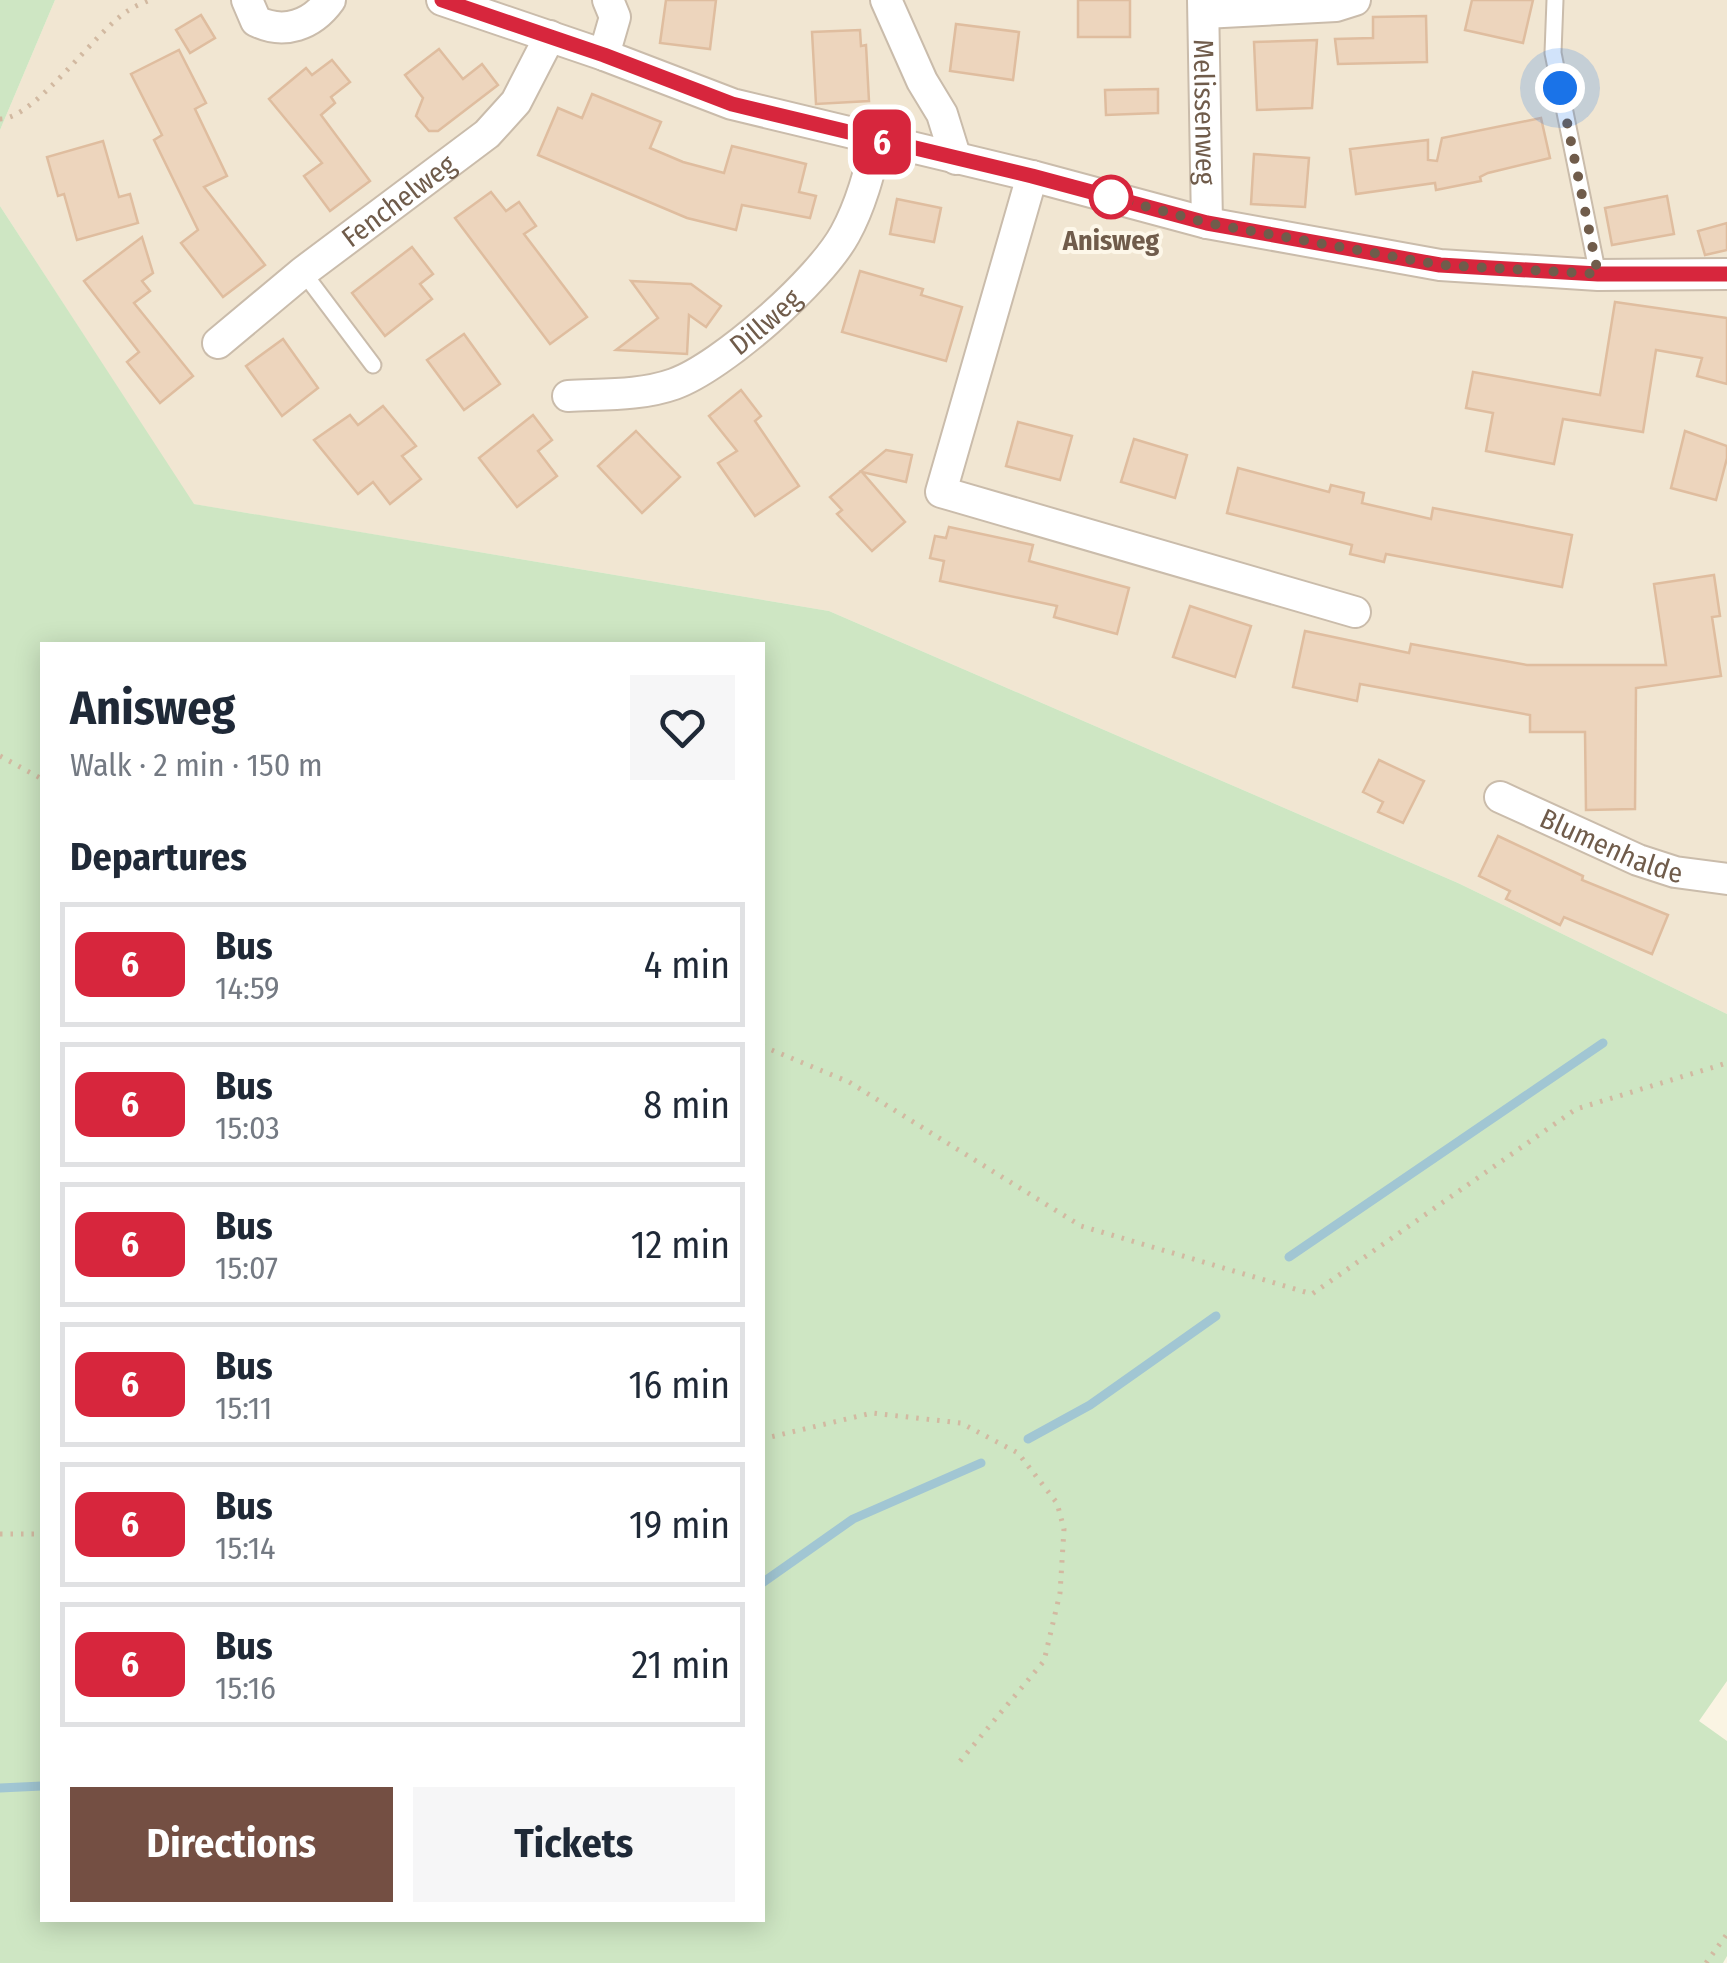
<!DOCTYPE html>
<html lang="en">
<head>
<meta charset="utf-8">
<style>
  :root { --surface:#fff; --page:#f6f6f7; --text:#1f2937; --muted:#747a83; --line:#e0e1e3; --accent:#744f43 }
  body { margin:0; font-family:"Fira Sans Condensed",sans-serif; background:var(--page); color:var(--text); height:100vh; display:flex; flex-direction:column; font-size:38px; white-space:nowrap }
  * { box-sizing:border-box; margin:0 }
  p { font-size:32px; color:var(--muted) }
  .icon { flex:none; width:55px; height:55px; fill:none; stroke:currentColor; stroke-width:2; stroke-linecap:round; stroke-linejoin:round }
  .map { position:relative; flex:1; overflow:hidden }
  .side { position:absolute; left:40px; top:642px; width:725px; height:1280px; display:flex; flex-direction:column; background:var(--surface); border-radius:0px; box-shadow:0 5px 25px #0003 }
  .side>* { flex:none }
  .badge { padding:0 20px; border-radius:15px; font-size:35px; line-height:65px }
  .you { position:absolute; width:50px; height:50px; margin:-25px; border:8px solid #fff; border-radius:50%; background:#1a73e8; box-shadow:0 0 0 15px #1a73e833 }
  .map>.badge { position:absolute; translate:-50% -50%; box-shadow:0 0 0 5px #fff }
  h2 { padding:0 30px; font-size:38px; line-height:90px }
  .round { display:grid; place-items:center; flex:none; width:105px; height:105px; border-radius:0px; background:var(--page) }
  .headline { display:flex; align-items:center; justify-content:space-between; height:170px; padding:0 30px }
  h1 { font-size:48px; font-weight:700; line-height:75px }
  .action { display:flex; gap:20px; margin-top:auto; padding:20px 30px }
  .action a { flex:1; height:115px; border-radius:0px; background:var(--accent); color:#fff; font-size:40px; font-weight:700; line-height:115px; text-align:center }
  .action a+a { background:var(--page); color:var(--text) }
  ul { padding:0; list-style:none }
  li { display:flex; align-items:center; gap:30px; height:125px; margin:0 20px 15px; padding:0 10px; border:5px solid var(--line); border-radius:0px }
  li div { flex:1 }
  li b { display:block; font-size:38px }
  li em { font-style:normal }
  li .badge { min-width:110px; font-weight:700; text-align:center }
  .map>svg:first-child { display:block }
  .residential { fill:#f1e6d2 }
  .green { fill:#cee6c3; fill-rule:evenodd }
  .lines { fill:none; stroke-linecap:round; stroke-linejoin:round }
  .stream { stroke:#a1c6d3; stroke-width:9 }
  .building { fill:#edd5bd; stroke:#dfbd9f; stroke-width:2.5 }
  .service-casing { stroke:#cabcab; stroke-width:19 }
  .minor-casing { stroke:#cabcab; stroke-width:34 }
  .path { stroke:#d2b9a1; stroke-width:5; stroke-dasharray:2.5 8; stroke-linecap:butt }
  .service { stroke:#fff; stroke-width:15 }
  .minor { stroke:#fff; stroke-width:30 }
  .line-casing { stroke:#fff; stroke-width:22 }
  .line { stroke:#d7263d; stroke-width:15 }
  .walk { stroke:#705c4b; stroke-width:10; stroke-dasharray:0 18 }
  .stop-dot { fill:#fff; stroke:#d7263d; stroke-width:5 }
  .labels { text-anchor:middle; stroke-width:8; stroke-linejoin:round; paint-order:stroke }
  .street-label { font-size:28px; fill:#705c4b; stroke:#fdf7e9 }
  .stop-label { font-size:28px; font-weight:bold; fill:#705c4b; stroke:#fdf7e9 }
</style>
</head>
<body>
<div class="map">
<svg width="1727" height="1963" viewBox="0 0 1727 1963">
  <rect width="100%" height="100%" fill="#faf4e3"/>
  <polygon class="residential" points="55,0 1727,0 1727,1014 1458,883 829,611 193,504 0,206 0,130"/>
  <g class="green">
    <polygon points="0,0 55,0 0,130"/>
    <path d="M0,206L194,504L829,611L1458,883L1727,1014V1681L1699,1721L1727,1741V1956L1723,1963H0ZM762,645V1920H42V645Z"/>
  </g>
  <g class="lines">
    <g class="stream">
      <polyline points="1289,1257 1603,1043"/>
      <polyline points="1028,1439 1090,1405 1216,1316"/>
      <polyline points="762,1583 853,1519 981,1463"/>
      <polyline points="0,1788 42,1786"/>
    </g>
  </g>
  <g class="building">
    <polygon points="666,0 716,0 710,49 660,43"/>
    <rect x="1078" y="0" width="52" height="37"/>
    <polygon points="1472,0 1533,0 1523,43 1465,30"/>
    <polygon points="201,15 215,38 190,53 176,30"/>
    <polygon points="1426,16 1427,62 1338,64 1335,39 1373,38 1373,17"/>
    <polygon points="956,24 1019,32 1013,80 950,71"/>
    <polygon points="860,30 861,46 866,45 869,101 816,104 812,32"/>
    <polygon points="1317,40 1312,108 1257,110 1254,42"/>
    <polygon points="439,49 463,79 482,64 498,85 438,131 429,131 416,116 423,98 405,75"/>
    <polygon points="179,50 206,103 195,109 227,176 204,187 265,265 223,297 181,243 198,230 154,140 162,135 131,74"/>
    <polygon points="332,60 350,82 331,97 335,103 321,115 370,181 330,211 304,176 322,163 269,99 306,68 312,75"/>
    <polygon points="1158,89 1158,113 1106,115 1105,90"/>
    <polygon points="592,94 661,122 650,148 683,162 724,173 732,146 806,164 799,192 816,196 810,218 742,205 736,230 687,218 538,155 558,108 582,118"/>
    <polygon points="1541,118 1550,158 1488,173 1480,177 1481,181 1436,190 1435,183 1356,194 1350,149 1428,140 1428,160 1437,161 1442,138"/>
    <polygon points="103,141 119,197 130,194 138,223 77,240 64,194 58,196 47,157"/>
    <polygon points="1254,154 1309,158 1305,207 1251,204"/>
    <polygon points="491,192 506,211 519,202 536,226 524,234 587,317 550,344 455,218"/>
    <polygon points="1667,196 1674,234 1612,245 1605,208"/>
    <polygon points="897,199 941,208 934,242 890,234"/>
    <polygon points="1727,223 1727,250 1705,255 1698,231"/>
    <polygon points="142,237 153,273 142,281 150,291 134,303 193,376 160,403 127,362 139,352 84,281"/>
    <polygon points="412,247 433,274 420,284 432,299 385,336 352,293"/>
    <polygon points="860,271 923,289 921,295 962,307 946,361 842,332"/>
    <polygon points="631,281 691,284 721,306 706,327 689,315 687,354 616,350 658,318"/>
    <polygon points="1615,302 1727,318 1727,384 1697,376 1702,358 1656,350 1643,432 1563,419 1554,464 1486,451 1493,413 1466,408 1473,372 1600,395"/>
    <polygon points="464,334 500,384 464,410 427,360"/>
    <polygon points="283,339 318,388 282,416 246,366"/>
    <polygon points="741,390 761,416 755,421 799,486 755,516 718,463 737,451 709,416"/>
    <polygon points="383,406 416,446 402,456 421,479 390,504 373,482 358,494 314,440 350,415 358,425"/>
    <polygon points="533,415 552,440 538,451 557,476 517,507 479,458"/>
    <polygon points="1018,422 1072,436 1060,480 1006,466"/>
    <polygon points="636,431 680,477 642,513 598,466"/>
    <polygon points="1685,431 1727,446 1727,458 1716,500 1671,488"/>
    <polygon points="1134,439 1187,455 1175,498 1121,482"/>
    <polygon points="886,450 912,455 906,482 862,472 905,522 872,551 837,514 842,510 830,497"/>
    <polygon points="1238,468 1329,492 1331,485 1364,493 1362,503 1431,519 1433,508 1572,535 1562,587 1386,554 1384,562 1350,554 1352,545 1227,513"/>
    <polygon points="949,527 1033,545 1029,561 1129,588 1117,634 1054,617 1057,606 940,581 944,561 930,558 935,536 946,538"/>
    <polygon points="1714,575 1720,616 1712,617 1721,676 1636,688 1635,809 1586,810 1585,732 1530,732 1530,715 1360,684 1357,701 1293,687 1305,631 1409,653 1411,644 1527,665 1666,665 1654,584"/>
    <polygon points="1190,606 1251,626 1235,677 1173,657"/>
    <polygon points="1379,760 1424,781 1403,823 1378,812 1383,802 1363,792"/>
    <polygon points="1498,836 1583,876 1582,880 1668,915 1652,954 1564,917 1560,925 1506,899 1510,891 1479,876"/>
  </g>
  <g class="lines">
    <g class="service-casing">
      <g id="service">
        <polyline points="1555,0 1553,53 1598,275"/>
        <polyline points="303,272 373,365"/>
      </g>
    </g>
    <g class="minor-casing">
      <g id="minor">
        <path d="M247,0L256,21C284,35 312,25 330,0"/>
        <polyline points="442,0 604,55 732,104 1032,176 1207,223 1440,265 1598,275 1727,274"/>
        <polyline points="886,0 922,81 942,114 956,159"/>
        <path id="s1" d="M1203,0L1207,223"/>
        <polyline points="1204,13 1336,6 1355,0"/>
        <polyline points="604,55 615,17 608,0"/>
        <polyline points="1032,176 941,492 1355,612"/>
        <path id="s2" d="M218,343L303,272L487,134L516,102L550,36"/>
        <path id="s3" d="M568,396C603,394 640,396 674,384C722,367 820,280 845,234C861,205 869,173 877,141"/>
        <path id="s4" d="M1500,797L1638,860L1675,872L1727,879"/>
      </g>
    </g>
    <g class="path">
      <path d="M0,119C35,119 96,30 129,10C135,6 143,3 150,0"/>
      <polyline points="0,756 42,779"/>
      <polyline points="762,1046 849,1082 1081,1226 1312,1294 1576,1109 1727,1063"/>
      <polyline points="762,1439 872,1413 961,1423 1018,1453 1057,1503 1064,1529 1060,1593 1044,1661 956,1766"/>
      <polyline points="0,1534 42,1534"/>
      <polyline points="1706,1963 1727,1934"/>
    </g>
    <use href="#service" class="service"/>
    <use href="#minor" class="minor"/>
  </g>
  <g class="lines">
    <g class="line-casing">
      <polyline id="line" points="442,0 604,55 732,104 1032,176 1207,223 1440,265 1598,274 1727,274"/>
    </g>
    <use href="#line" class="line"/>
    <polyline class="walk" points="1111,197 1207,223 1440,265 1598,274 1560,88"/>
  </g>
  <circle class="stop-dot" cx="1111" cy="197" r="20"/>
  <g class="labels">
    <g class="street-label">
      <text dy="10" stroke="none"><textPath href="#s1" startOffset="112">Melissenweg</textPath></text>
      <text dy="10" stroke="none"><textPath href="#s2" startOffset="230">Fenchelweg</textPath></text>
      <text dy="10" stroke="none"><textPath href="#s3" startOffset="218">Dillweg</textPath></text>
      <text dy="10" stroke="none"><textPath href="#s4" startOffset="122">Blumenhalde</textPath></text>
    </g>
    <g class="stop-label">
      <text x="1111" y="250">Anisweg</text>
    </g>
  </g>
</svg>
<div class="you" style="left:1560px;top:88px"></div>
<b class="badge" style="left:882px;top:142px;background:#d7263d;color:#fff">6</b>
<section class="side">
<div class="headline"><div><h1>Anisweg</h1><p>Walk · 2 min · 150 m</p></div><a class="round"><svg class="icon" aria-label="heart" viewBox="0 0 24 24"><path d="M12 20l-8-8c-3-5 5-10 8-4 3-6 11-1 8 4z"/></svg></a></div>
<h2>Departures</h2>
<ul>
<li><span class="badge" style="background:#d7263d;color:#fff">6</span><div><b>Bus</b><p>14:59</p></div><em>4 min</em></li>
<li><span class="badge" style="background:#d7263d;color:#fff">6</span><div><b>Bus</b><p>15:03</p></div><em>8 min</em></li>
<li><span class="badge" style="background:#d7263d;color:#fff">6</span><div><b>Bus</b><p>15:07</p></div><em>12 min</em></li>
<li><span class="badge" style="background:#d7263d;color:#fff">6</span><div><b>Bus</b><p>15:11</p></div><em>16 min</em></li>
<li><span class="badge" style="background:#d7263d;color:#fff">6</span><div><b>Bus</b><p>15:14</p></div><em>19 min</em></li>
<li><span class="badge" style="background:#d7263d;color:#fff">6</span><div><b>Bus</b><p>15:16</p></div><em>21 min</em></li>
</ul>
<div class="action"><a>Directions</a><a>Tickets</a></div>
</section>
</div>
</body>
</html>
